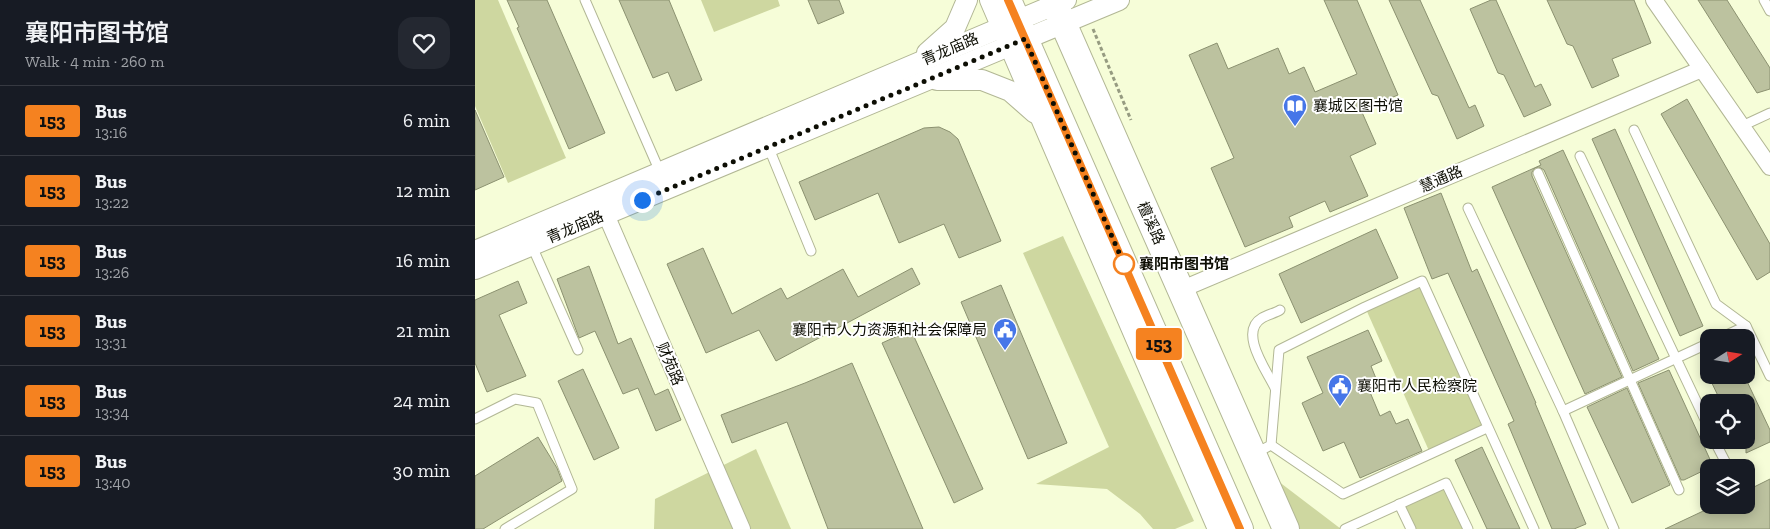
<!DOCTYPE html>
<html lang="en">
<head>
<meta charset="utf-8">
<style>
  :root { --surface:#171b24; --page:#242831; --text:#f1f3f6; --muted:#9ea1a6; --line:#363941 }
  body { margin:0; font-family:"Zilla Slab","Noto Sans SC",serif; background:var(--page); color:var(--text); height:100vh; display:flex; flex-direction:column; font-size:19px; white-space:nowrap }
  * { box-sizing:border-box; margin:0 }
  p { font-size:16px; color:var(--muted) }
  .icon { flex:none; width:28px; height:28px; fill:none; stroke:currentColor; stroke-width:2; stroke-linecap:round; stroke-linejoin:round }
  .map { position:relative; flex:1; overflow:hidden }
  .sheet { display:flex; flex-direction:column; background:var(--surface); width:475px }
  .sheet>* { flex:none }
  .badge { padding:0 10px; border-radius:4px; font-size:18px; line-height:32px }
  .needle { width:32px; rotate:78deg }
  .fabs { position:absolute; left:1225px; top:329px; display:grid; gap:10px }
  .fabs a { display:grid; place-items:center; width:55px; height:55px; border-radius:10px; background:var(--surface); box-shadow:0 2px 12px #0003; font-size:25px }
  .you { position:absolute; width:25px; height:25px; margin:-12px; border:4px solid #fff; border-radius:50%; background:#1a73e8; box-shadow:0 0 0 8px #1a73e833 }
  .map>.badge { position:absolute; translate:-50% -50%; box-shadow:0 0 0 2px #fff }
  .round { display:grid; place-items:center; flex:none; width:52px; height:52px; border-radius:15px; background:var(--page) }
  .headline { display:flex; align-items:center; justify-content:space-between; height:85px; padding:0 25px }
  h1 { font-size:24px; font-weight:600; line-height:38px }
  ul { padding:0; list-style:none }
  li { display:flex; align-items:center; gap:15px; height:70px; padding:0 25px; border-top:1px solid var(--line) }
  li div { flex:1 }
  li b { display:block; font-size:19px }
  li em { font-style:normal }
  li .badge { min-width:55px; font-weight:700; text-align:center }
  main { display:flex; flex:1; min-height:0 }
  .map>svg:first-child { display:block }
  .green { fill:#ced7a0 }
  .building { fill:#bcc29f; stroke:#8b9170 }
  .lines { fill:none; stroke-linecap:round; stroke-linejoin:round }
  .service-casing { stroke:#b2b795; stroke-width:11 }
  .minor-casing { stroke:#b2b795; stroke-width:18 }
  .tertiary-casing { stroke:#b2b795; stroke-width:22 }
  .primary-casing { stroke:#b2b795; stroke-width:28 }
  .path { stroke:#969b81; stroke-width:3; stroke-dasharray:4 2.5; stroke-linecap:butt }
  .service { stroke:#fff; stroke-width:9 }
  .minor { stroke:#fff; stroke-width:16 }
  .tertiary { stroke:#fff; stroke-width:20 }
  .primary { stroke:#fff; stroke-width:26 }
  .line-casing { stroke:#fff; stroke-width:11 }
  .line { stroke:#f58220; stroke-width:8 }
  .walk { stroke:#0d0e04; stroke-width:5; stroke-dasharray:0 9 }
  .stop-dot { fill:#fff; stroke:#f58220; stroke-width:2.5 }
  .labels { text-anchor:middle; stroke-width:4; stroke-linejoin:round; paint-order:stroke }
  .street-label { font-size:15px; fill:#0d0e04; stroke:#fff }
  .poi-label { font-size:15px; fill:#0d0e04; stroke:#fff; text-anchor:start }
  .stop-label { font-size:15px; font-weight:bold; fill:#0d0e04; stroke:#fff; text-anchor:start }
</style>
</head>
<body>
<main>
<section class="sheet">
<div class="headline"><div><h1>襄阳市图书馆</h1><p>Walk · 4 min · 260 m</p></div><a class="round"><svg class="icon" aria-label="heart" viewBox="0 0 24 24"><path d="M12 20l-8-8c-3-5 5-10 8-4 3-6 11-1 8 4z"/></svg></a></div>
<ul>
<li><span class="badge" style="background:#f58220;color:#111">153</span><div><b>Bus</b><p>13:16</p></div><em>6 min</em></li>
<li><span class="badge" style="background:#f58220;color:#111">153</span><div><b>Bus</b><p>13:22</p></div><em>12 min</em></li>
<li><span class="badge" style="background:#f58220;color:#111">153</span><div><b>Bus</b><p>13:26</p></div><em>16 min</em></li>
<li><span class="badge" style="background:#f58220;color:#111">153</span><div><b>Bus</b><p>13:31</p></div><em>21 min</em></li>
<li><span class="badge" style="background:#f58220;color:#111">153</span><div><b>Bus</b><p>13:34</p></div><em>24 min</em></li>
<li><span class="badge" style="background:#f58220;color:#111">153</span><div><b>Bus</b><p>13:40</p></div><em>30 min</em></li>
</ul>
</section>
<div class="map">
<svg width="1295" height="529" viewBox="0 0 1295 529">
  <rect width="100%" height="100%" fill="#f6fdd8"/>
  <g class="green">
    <polygon points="0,0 23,0 91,158 33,183 0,106"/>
    <polygon points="226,0 303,0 305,6 239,32"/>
    <polygon points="588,236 719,521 700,529 678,529 665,514 632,489 561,484 634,447 548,253"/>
    <polygon points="947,281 1012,428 955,453 890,307"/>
    <polygon points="281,449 316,529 179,529 180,499"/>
    <polygon points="799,478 866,529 822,529"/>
    <polygon points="971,483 993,529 936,529 924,504"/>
  </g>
  <g class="building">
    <polygon points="32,0 72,0 130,133 94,149 42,28 44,27"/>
    <polygon points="144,0 194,0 227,80 201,91 193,72 178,78"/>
    <polygon points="333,0 364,0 369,13 343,24"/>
    <polygon points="849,0 882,0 923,95 886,110 901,144 875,156 893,196 855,212 850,201 814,217 818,227 770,247 736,168 759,158 714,55 742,43 753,69 803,48 814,74 829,67 840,92 882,74"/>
    <polygon points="914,0 945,0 994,108 1000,105 1009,126 982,139 963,96 957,94"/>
    <polygon points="1016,0 1021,0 1060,87 1066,84 1076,105 1049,117 1029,75 1023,73 995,9"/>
    <polygon points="1072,0 1159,0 1176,43 1137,59 1144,76 1117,88 1098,46 1092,44"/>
    <polygon points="1223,0 1252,0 1295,68 1295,89 1282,93"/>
    <polygon points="1212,99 1295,244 1295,272 1282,280 1186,114"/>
    <polygon points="0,110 29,177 0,190"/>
    <polygon points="464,127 475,132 483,139 526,241 484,258 469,224 424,243 403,193 340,220 324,182 449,128"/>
    <polygon points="1140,129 1228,326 1205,336 1117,139"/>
    <polygon points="1088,150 1184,359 1158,371 1069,170 1064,167 1060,168 1057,172 1057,176 1147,377 1110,394 1017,187 1066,165 1064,161"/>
    <polygon points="966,193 997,272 1002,269 1061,403 1060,403 1111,524 1099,529 1077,529 1033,424 1039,421 973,273 957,279 929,208"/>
    <polygon points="901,229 923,278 826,323 804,274"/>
    <polygon points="228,248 257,314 306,288 312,299 368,269 383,297 437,268 445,284 301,361 284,330 231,353 192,264"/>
    <polygon points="114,266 143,344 156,338 180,395 193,389 206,420 181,431 163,388 148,394 120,331 104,338 82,279"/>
    <polygon points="43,281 52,303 24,315 51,376 12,392 0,363 0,300"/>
    <polygon points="526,285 592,443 553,459 486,302"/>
    <polygon points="436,330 508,489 479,503 407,343"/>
    <polygon points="893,330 907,361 896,366 902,381 892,385 905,416 915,411 921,424 933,419 947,451 885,478 869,442 848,451 827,403 848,393 832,357"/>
    <polygon points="377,363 448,529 353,529 312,422 257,443 246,415 330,383"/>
    <polygon points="108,369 144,448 119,460 83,381"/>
    <polygon points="1194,370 1238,466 1209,480 1206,480 1163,383"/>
    <polygon points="1233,375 1269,375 1295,430 1295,442 1271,453 1271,402 1246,402"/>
    <polygon points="1152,388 1195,485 1157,503 1112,407"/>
    <polygon points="63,437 82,468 87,481 8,529 0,529 0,476"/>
    <polygon points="1007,447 1045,529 1012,529 980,460"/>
    <polygon points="1295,479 1295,529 1190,529 1241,505 1271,505 1271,491"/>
  </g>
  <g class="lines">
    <g class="service-casing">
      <g id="service">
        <polyline points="110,0 185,172"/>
        <polyline points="1289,0 1295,11"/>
        <polyline points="1267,126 1295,113"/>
        <polyline points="1159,130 1241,304 1271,326 1295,376"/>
        <polyline points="293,146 336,251"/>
        <polyline points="1105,156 1234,428"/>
        <polyline points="1063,173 1204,490"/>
        <polyline points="993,208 1088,411"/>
        <polyline points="56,244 103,350"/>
        <polyline points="1245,338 1271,326"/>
        <path d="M800,388C792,371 763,332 787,318C792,315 800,313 805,310"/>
        <polyline points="0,419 40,399 62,403 97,489 30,529"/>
        <polyline points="1239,440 1252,465"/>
        <polyline points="796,445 868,494 1012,428"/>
        <polyline points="781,453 796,445 804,350 890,307 947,281 1059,529"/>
        <polyline points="924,504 936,529"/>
        <polyline points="870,529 971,483 993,529"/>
        <polyline points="1139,529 1088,411 1234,343"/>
      </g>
    </g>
    <g class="minor-casing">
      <g id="minor">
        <polyline points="1179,0 1295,167"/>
        <polyline points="126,203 267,529"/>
        <polyline points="705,290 1227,69"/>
      </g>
    </g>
    <g class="tertiary-casing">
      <g id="tertiary">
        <polyline points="515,0 743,529"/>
        <polyline points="452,53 480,28 492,0"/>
        <polyline points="462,80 507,80 535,91 560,113"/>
        <polyline points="0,251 591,0"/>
        <polyline points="0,269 644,0"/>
      </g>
    </g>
    <g class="primary-casing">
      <g id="primary">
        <polyline points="533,0 765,529"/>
        <polyline points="578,0 811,529"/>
      </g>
    </g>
    <polyline class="path" points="618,29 656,120"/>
    <use href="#service" class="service"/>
    <use href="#minor" class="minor"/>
    <use href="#tertiary" class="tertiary"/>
    <use href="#primary" class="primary"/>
  </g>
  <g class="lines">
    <g class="line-casing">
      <polyline id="line" points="533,0 765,529"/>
    </g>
    <use href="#line" class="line"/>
    <polyline class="walk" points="167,200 550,39 649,264"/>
  </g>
  <defs>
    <g id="library-pin" transform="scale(1.25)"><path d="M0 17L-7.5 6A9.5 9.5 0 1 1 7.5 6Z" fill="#4676e8" stroke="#fff"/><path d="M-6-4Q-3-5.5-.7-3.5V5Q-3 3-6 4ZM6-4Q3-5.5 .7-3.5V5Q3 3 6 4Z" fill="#fff"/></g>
    <g id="civic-pin" transform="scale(1.25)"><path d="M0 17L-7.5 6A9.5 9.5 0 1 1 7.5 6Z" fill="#4676e8" stroke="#fff"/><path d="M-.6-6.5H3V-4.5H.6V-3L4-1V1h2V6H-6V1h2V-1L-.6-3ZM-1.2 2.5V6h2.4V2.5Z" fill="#fff"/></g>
  </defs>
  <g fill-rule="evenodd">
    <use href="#library-pin" x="820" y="106"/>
    <use href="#civic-pin" x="530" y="330"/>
    <use href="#civic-pin" x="865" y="386"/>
  </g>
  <circle class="stop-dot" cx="649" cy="264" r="10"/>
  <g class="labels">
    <g class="street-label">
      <text transform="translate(475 49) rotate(-23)" y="5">青龙庙路</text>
      <text transform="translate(966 179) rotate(-23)" y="5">慧通路</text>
      <text transform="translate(676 223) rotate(66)" y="5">檀溪路</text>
      <text transform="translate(100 227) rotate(-23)" y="5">青龙庙路</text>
      <text transform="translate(195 364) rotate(67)" y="5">财苑路</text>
    </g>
    <g class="poi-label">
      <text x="838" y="111">襄城区图书馆</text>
      <text x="512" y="335" text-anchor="end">襄阳市人力资源和社会保障局</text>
      <text x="882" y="391">襄阳市人民检察院</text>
    </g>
    <g class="stop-label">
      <text x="664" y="269">襄阳市图书馆</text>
    </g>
  </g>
</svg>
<div class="fabs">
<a><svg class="needle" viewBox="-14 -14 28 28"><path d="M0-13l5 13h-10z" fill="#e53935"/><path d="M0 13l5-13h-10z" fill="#9ea1a6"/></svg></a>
<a><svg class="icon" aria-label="locate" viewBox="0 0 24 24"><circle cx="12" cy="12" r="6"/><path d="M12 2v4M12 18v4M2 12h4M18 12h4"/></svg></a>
<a><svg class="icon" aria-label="layers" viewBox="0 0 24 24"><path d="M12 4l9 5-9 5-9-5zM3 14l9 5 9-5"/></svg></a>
</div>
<div class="you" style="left:167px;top:200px"></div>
<b class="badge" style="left:684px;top:344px;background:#f58220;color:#111">153</b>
</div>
</main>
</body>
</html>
